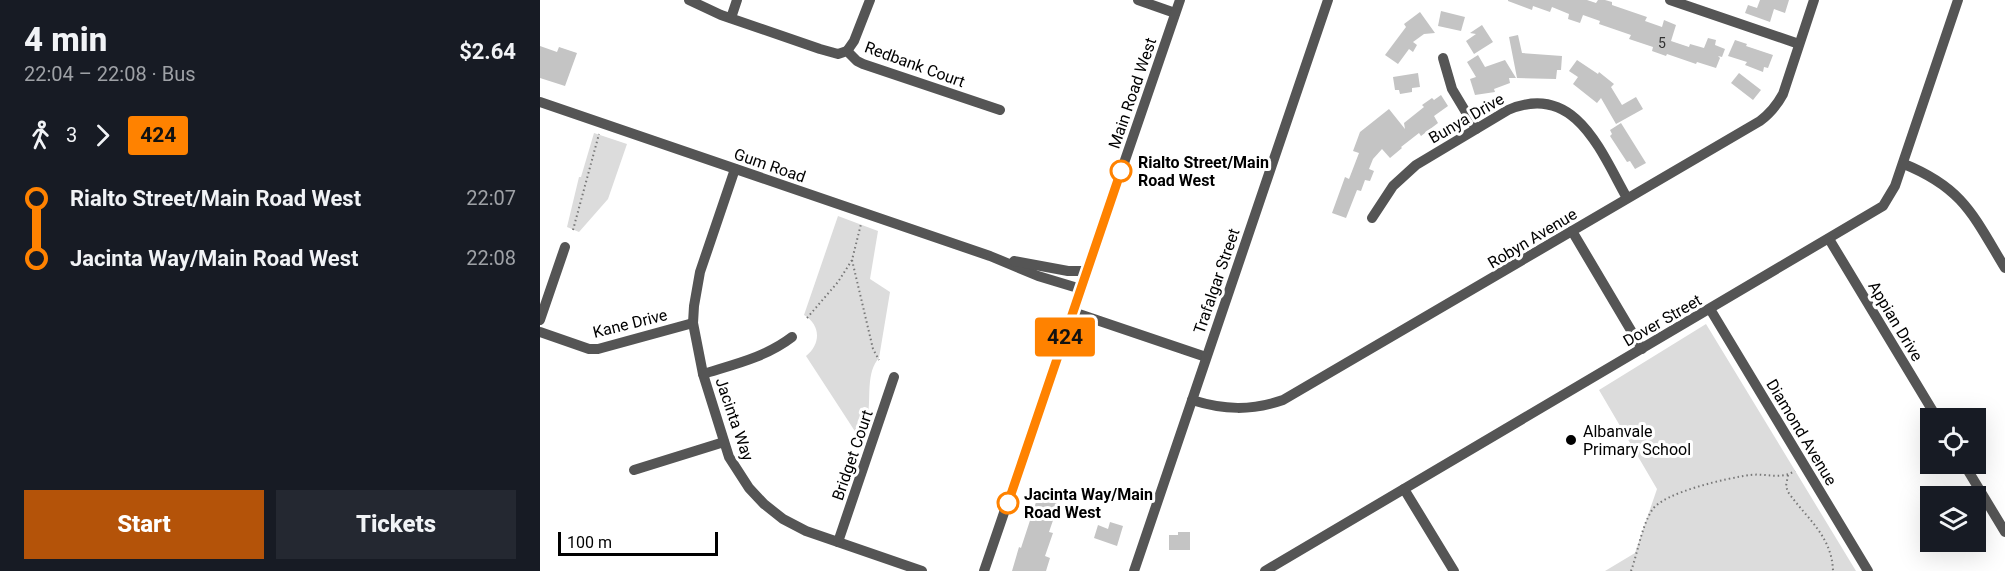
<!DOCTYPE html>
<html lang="en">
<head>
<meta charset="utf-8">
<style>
  :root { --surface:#171b24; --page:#242831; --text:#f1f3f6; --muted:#9ea1a6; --accent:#b45309 }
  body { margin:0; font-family:Roboto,sans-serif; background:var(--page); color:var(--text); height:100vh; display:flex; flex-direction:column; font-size:22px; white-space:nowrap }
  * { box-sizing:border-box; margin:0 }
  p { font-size:20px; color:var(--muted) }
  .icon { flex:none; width:33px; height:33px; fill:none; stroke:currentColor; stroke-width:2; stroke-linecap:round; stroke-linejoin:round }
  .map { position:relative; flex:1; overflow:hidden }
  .panel { display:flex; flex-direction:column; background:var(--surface); width:540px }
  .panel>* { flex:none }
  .badge { padding:0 12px; border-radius:4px; font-size:21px; line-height:39px }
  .fabs { position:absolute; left:1380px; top:408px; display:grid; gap:12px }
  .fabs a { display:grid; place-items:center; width:66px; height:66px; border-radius:0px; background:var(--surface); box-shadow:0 6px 24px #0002; font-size:30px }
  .scale { position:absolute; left:18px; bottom:15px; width:160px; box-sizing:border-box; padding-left:6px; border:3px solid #000; border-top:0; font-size:16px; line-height:21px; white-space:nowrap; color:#000; -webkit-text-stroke:4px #fff; paint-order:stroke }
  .map>.badge { position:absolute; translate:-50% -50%; box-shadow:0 0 0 3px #fff }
  .legs { display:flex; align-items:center; gap:9px; height:66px; padding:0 24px; font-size:20px }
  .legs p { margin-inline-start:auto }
  .overview { display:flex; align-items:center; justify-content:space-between; height:102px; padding:0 24px }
  h1 { font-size:33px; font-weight:800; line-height:45px }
  .button { display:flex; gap:12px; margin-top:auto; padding:12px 24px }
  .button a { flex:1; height:69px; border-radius:0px; background:var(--accent); color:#fff; font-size:24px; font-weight:800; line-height:69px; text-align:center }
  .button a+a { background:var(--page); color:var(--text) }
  ul { padding:0 24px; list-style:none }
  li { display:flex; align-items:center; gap:21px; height:60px; font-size:22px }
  li i { display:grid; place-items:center; width:9px; height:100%; margin:0 8px; background:currentColor }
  li i::after { content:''; width:15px; height:15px; margin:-8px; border:4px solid; border-radius:50%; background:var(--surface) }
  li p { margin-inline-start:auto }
  li:first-child i { background:linear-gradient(#0000 50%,currentColor 0) }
  li:last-child i { background:linear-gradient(currentColor 50%,#0000 0) }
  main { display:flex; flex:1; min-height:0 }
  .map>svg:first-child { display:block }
  .green { fill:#dcdcdc }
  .building { fill:#c4c4c4 }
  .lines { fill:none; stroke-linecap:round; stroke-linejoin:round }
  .path { stroke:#777; stroke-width:2; stroke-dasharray:1.5 3; stroke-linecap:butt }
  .minor { stroke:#555; stroke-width:10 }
  .line-1-casing { stroke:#fff; stroke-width:14 }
  .line-1 { stroke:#ff8200; stroke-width:9 }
  .stop-1-dot { fill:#fff; stroke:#ff8200; stroke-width:3 }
  .poi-dot { fill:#000; stroke:#fff; stroke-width:2 }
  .labels { text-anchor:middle; stroke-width:6; stroke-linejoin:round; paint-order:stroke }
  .number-label { font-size:14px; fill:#313131 }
  .street-label { font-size:16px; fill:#000; stroke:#fff }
  .stop-label { font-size:16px; font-weight:bold; fill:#000; stroke:#fff; text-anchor:start }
  .poi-label { font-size:16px; fill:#000; stroke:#fff; text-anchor:start }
</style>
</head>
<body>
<main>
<section class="panel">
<div class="overview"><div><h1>4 min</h1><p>22:04 – 22:08 · Bus</p></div><b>$2.64</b></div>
<div class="legs"><svg class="icon" aria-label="walk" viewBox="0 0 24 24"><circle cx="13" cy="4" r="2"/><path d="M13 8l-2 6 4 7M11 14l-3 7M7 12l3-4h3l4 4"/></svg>3<svg class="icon" aria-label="forward" viewBox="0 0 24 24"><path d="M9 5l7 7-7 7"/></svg><b class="badge" style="background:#ff8200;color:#111">424</b></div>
<ul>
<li><i style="color:#ff8200"></i><b>Rialto Street/Main Road West</b><p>22:07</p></li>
<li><i style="color:#ff8200"></i><b>Jacinta Way/Main Road West</b><p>22:08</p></li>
</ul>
<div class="button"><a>Start</a><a>Tickets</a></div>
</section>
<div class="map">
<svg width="1465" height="571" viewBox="0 0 1465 571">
  <rect width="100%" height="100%" fill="#fff"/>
  <g class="green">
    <polygon points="54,133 87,144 68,199 39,232 27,227 39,177 41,177"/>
    <path d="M298,216L338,231L330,279L350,292L339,358C326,372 331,397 328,415C326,423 323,431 320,439L266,356C281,344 281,325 264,315Z"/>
    <polygon points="1166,324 1316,571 1065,571 1095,553 1117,489 1059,390"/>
  </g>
  <g class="building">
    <polygon points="968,0 1047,0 1056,3 1058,0 1065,0 1072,2 1072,5 1107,17 1105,21 1122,27 1124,20 1136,25 1131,41 1149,47 1150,44 1164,48 1168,38 1176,40 1175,45 1185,49 1182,57 1178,56 1180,58 1176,68 1157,62 1156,64 1127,54 1126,56 1112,51 1113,47 1089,39 1091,35 1059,24 1060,21 1043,15 1040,23 1028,19 1029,14 1012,7 1010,12 993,6 992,10 968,1"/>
    <polygon points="1220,0 1249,0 1245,13 1234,9 1230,22 1205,13 1208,5 1217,8"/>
    <polygon points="901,11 925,17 921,31 898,26"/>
    <polygon points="880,12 895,33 884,34 873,42 877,45 873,52 869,49 858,64 845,55 866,27 864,24"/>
    <polygon points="942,25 953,42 934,54 926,41 936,34 930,33"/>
    <polygon points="978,35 982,53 1022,56 1021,70 1017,70 1016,79 977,78 969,37"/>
    <polygon points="1195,40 1207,44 1206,46 1233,55 1228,68 1224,67 1223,72 1205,65 1207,62 1188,56"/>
    <polygon points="0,46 17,52 19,47 37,53 25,86 0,78"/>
    <polygon points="938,55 945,67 965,60 976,78 969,78 970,83 954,89 955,92 935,95 930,79 936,77 927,62"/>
    <polygon points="1037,60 1058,74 1059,72 1074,84 1071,87 1082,105 1096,97 1103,109 1076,124 1061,98 1057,103 1033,84 1038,77 1029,71"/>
    <polygon points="878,73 880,87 872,88 872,92 860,94 859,90 855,90 853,77"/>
    <polygon points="1199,73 1221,90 1213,100 1191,83"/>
    <polygon points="901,95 908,106 894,116 898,123 881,136 879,133 861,147 862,148 850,158 842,149 833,159 829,169 834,171 830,181 825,180 821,191 817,190 806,218 792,213 805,177 809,179 819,153 813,151 820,132 849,109 865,129 864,123 884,107 882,105 892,98 894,100"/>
    <polygon points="1081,123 1106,163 1095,169 1090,161 1087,162 1070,136 1072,134 1070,130"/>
    <polygon points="498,496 519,503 509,532 513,533 505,556 510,558 506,571 472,571 479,547 481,548"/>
    <polygon points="570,522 583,526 577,546 554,538 558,525 568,529"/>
    <polygon points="638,532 650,532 650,550 629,550 629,535 638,535"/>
  </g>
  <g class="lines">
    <g class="path">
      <polyline points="33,230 59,134"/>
      <polyline points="312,260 333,349 339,360"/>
      <polyline points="267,318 298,282 312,260 321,224"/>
      <path d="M1248,475L1246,486L1248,492C1267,519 1292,536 1293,571"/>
      <path d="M1091,571C1098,552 1101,528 1112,510C1124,492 1188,478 1210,475C1226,473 1240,480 1255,471"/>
    </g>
    <g class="minor">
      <polyline points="149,0 181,15 280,49 298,54 307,51 317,61 323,64 460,110"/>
      <polyline points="598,0 635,13"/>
      <polyline points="1130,0 1259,44"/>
      <polyline points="191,18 197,0"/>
      <polyline points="307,51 314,41 330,0"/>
      <polyline points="903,58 912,89 936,129"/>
      <polyline points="0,102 450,256 498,276 541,289"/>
      <path d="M1364,164C1423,188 1433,215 1465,268"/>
      <polyline points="195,169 160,272 154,306 153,323 163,374 189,457 209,488 224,504 243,519 266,531 382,571"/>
      <path d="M832,218L853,186L876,165L968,110C1035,81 1061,152 1087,198"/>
      <polyline points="1032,231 1102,349"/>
      <polyline points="1289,239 1397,418"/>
      <polyline points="474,261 528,271 547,271"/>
      <polyline points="1170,309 1328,571"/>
      <polyline points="533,312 666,357"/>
      <polyline points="0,320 25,247"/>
      <polyline points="0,332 49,349 58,349 153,323"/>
      <path d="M163,374C195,364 226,357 252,337"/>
      <path d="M652,400C684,410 711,411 743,400L1220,121C1231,113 1237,105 1243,94L1274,0"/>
      <polyline points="1424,464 1465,532"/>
      <polyline points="94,470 184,442"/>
      <polyline points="864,489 914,571"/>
      <polyline points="298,542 354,377"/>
      <polyline points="444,571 640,0"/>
      <polyline points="594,571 788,0"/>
      <polyline points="725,571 1343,206 1355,186 1418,0"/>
    </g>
  </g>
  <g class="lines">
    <g class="line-1-casing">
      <polyline id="line-1" points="468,503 581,171"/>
    </g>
    <use href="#line-1" class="line-1"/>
  </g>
  <g class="stop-1-dot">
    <circle cx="581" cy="171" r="10"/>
    <circle cx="468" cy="503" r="10"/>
  </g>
  <circle class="poi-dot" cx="1031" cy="440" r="6"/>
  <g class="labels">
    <g class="number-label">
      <text x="1122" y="48">5</text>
    </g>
    <g class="street-label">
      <text transform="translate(375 64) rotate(20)" y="6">Redbank Court</text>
      <text transform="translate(592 93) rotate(-71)" y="6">Main Road West</text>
      <text transform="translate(926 118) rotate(-30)" y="6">Bunya Drive</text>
      <text transform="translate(230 165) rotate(19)" y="6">Gum Road</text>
      <text transform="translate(992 238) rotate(-31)" y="6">Robyn Avenue</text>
      <text transform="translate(676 281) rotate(-71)" y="6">Trafalgar Street</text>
      <text transform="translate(1122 320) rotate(-30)" y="6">Dover Street</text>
      <text transform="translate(1356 321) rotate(59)" y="6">Appian Drive</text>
      <text transform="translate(90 323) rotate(-14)" y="6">Kane Drive</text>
      <text transform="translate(195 419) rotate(71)" y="6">Jacinta Way</text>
      <text transform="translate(1262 432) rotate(59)" y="6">Diamond Avenue</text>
      <text transform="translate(312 455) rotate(-71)" y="6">Bridget Court</text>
    </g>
    <g class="stop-label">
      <text x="598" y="168">Rialto Street/Main<tspan x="598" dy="18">Road West</tspan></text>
      <text x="484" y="500">Jacinta Way/Main<tspan x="484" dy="18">Road West</tspan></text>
    </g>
    <g class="poi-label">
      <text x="1043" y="437">Albanvale<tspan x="1043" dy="18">Primary School</tspan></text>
    </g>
  </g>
</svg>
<div class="fabs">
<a><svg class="icon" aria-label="locate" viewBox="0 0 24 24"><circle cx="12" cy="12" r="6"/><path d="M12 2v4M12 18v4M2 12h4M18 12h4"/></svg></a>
<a><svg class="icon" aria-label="layers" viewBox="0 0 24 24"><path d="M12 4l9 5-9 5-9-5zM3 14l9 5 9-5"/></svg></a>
</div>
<div class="scale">100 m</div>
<b class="badge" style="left:525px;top:337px;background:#ff8200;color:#111">424</b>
</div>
</main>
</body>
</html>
